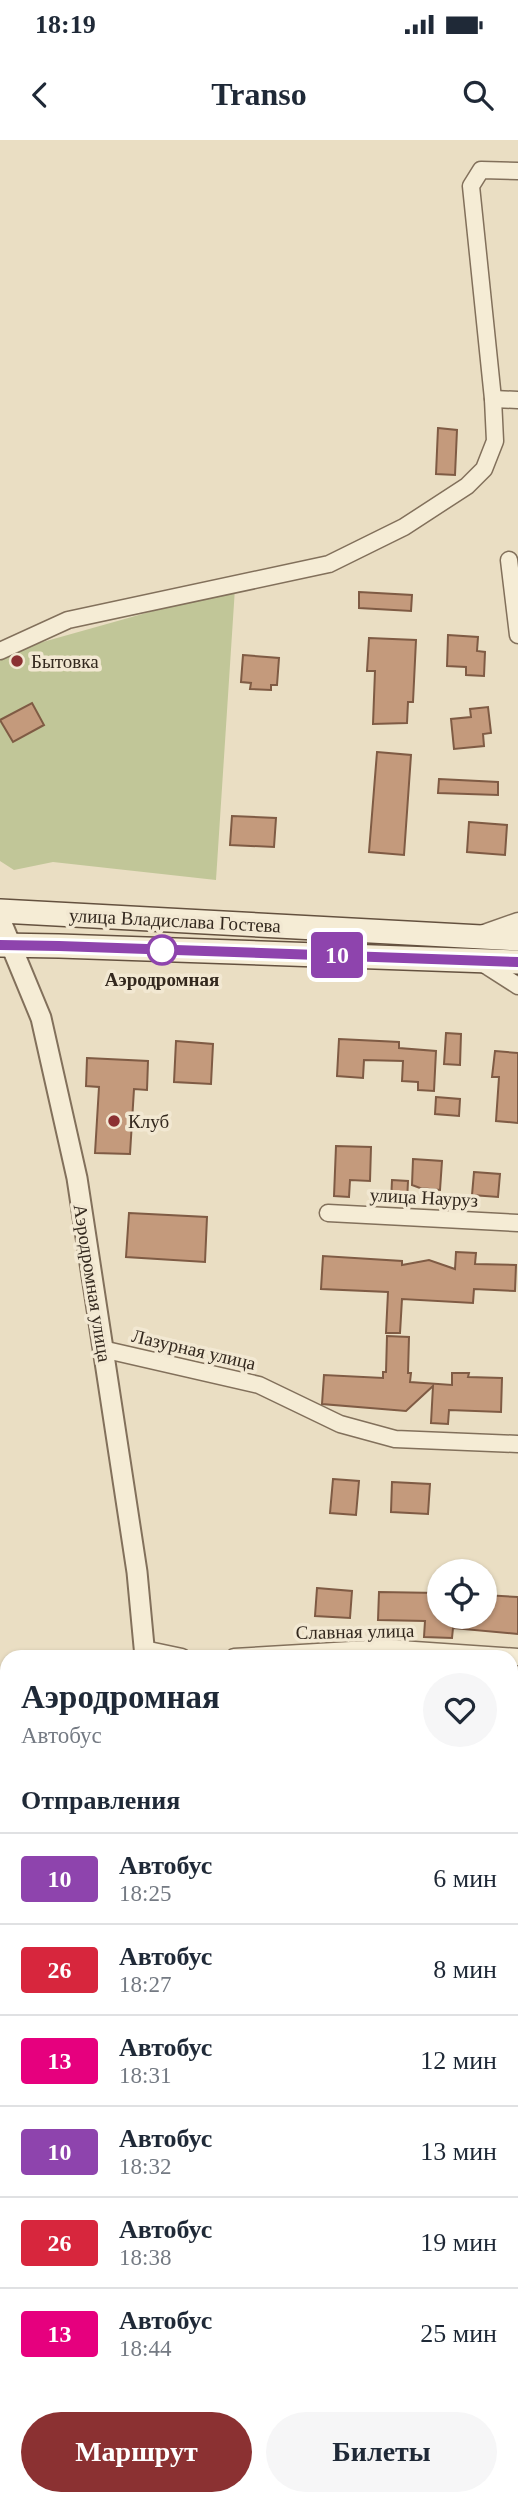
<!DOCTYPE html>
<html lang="ru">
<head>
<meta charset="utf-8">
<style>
  :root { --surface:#fff; --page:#f6f6f7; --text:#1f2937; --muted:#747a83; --line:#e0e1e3; --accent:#8b3132 }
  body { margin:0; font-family:Georgia,serif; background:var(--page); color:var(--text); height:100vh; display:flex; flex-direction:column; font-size:26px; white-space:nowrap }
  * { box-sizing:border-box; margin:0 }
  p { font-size:23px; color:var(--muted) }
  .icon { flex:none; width:38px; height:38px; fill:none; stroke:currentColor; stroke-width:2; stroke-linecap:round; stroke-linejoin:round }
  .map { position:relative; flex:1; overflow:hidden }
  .panel { position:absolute; left:0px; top:1510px; width:518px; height:856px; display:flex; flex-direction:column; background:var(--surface); border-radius:21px 21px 0 0; box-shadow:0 2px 5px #0004 }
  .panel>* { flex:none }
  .badge { padding:0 14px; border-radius:5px; font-size:24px; line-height:46px }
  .controls { position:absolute; left:427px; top:1419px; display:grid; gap:14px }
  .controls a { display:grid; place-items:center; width:70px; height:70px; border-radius:50%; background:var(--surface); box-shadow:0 2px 5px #0004; font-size:35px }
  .map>.badge { position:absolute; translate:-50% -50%; box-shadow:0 0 0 4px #fff }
  h2 { padding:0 21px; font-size:26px; line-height:63px }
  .round { display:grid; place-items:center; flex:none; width:74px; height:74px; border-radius:37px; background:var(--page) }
  .head { display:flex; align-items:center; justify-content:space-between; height:119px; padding:0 21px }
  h1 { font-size:33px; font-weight:700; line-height:52px }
  .cta { display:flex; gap:14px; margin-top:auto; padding:14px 21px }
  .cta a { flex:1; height:80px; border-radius:42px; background:var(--accent); color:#fff; font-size:28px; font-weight:700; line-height:80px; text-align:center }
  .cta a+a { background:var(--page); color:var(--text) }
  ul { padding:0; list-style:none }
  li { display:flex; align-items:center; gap:21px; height:91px; padding:0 21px; border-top:2px solid var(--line) }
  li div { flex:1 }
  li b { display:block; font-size:26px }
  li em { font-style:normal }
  li .badge { min-width:77px; font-weight:700; text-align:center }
  .status { display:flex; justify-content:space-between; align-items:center; height:49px; padding:0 35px; background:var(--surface); direction:ltr }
  .status svg { height:19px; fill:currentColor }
  header { display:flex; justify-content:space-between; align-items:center; height:91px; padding:0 21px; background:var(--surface); font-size:32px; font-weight:700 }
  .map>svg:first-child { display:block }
  .green { fill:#c1c698 }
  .building { fill:#c49a7c; stroke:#7f5b44; stroke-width:2 }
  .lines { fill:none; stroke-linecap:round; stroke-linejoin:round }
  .minor-casing { stroke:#82705b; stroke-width:19 }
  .tertiary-casing { stroke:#82705b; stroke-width:23 }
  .secondary-casing { stroke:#64513f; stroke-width:26 }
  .minor { stroke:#f5ecd5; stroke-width:16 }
  .tertiary { stroke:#f5ecd5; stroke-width:19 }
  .secondary { stroke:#f5ecd5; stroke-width:23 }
  .line-casing { stroke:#fff; stroke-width:16 }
  .line { stroke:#8e44ad; stroke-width:10 }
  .poi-dot { fill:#8b3132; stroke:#f2e8d2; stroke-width:2.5 }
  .stop-dot { fill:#fff; stroke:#8e44ad; stroke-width:3.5 }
  .labels { text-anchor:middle; stroke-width:7; stroke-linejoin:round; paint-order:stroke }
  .poi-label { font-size:19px; fill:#33281e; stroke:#f2e8d2; text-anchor:start }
  .street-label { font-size:19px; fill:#33281e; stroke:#f2e8d2 }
  .stop-label { font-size:19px; font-weight:bold; fill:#33281e; stroke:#f2e8d2 }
</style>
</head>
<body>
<div class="status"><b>18:19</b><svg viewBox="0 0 49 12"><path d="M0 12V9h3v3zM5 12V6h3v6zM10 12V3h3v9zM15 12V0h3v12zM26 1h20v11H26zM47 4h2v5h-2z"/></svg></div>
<header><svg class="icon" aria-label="back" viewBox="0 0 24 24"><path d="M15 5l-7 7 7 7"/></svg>Transo<svg class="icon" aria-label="search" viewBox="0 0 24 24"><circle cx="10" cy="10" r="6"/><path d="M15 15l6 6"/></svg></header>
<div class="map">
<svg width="518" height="2365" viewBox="0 0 518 2365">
  <rect width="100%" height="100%" fill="#eadec3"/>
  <polygon class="green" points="235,448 216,740 53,722 14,730 0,721 0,514"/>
  <g class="building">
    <polygon points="438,288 457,290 455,335 436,334"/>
    <polygon points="359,452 412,455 411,471 359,468"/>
    <polygon points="448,495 478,497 477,511 485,512 484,536 466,535 466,527 447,526"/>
    <polygon points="369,498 416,500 413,562 408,562 407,583 373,584 375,531 367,531"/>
    <polygon points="243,515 279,518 277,545 271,545 271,550 250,549 251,543 241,542"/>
    <polygon points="32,563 44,585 13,602 0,580"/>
    <polygon points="488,567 491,593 483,594 484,606 454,609 451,579 471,577 470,569"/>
    <polygon points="377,612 411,615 404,715 369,712"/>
    <polygon points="439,639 498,642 498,655 438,653"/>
    <polygon points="232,676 276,678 274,707 230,705"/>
    <polygon points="469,682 507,685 505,715 467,712"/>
    <polygon points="446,893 461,894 460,925 444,924"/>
    <polygon points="339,899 399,902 399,908 436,911 434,951 418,950 418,942 402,941 403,921 364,920 363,938 337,936"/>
    <polygon points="176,901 213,904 211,944 174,942"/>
    <polygon points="495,911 518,913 518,983 496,981 499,937 492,937"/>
    <polygon points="87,918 148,921 147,950 134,949 130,1014 95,1013 99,947 86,946"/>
    <polygon points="436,957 460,959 459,976 435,974"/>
    <polygon points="336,1006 371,1007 370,1041 350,1040 349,1057 334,1056"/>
    <polygon points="413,1019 442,1021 440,1050 420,1048 412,1045"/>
    <polygon points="474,1032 500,1034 498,1057 472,1055"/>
    <polygon points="392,1040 408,1041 407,1062 391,1062"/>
    <polygon points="129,1073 207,1077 205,1122 126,1117"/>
    <polygon points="456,1112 476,1113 475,1124 516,1125 515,1151 474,1149 473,1163 402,1159 400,1193 386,1193 388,1152 321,1149 323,1116 402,1121 402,1125 429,1120 455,1129"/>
    <polygon points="387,1196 409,1197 408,1233 411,1233 410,1242 452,1245 452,1233 469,1233 468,1237 502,1238 501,1272 449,1270 448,1284 431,1283 433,1246 406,1271 322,1264 324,1235 383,1238 383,1232 386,1232"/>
    <polygon points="333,1339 359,1341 356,1375 330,1373"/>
    <polygon points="392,1342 430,1344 428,1374 391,1372"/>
    <polygon points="317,1448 352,1451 350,1478 315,1476"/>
    <polygon points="379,1452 439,1453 439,1477 485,1477 485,1455 518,1457 518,1494 453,1488 452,1498 424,1497 425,1481 378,1480"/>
  </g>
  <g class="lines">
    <g class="minor-casing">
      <g id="minor">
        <polyline points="493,259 518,260"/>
        <polyline points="509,420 518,495"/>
        <polyline points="0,511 68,480 329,424 404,387 467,346 484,329 495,301 493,259 471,46 481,30 518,31"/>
        <polyline points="481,794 518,781"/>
        <polyline points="479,821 518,846"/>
        <polyline points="328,1073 518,1083"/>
        <polyline points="102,1209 259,1245 340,1284 395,1299 518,1304"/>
        <polyline points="144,1509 182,1517"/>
        <polyline points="234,1517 385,1508 518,1517"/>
        <polyline points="511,1738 518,1738"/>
        <polyline points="511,1955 518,1955"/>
        <polyline points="511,2176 518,2176"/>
      </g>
    </g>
    <g class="tertiary-casing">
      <g id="tertiary">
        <polyline points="0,779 41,878 77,1038 137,1432 145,1517"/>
        <polyline points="252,2359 253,2365"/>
      </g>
    </g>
    <g class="secondary-casing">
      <g id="secondary">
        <polyline points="0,771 518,799"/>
        <polyline points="0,805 59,806 518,822"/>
      </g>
    </g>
    <use href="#minor" class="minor"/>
    <use href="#tertiary" class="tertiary"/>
    <use href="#secondary" class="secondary"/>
  </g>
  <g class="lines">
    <g class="line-casing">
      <polyline id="line" points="0,805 59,806 518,822"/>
    </g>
    <use href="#line" class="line"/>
  </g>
  <g class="poi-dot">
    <circle cx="17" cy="521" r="7"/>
    <circle cx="114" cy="981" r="7"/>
  </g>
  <circle class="stop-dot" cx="162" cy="810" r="14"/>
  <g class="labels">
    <g class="poi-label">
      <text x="31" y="528">Бытовка</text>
      <text x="128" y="988">Клуб</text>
    </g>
    <g class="street-label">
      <text transform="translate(175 780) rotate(3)" y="7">улица Владислава Гостева</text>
      <text transform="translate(424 1057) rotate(3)" y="7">улица Науруз</text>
      <text transform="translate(93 1143) rotate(81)" y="7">Аэродромная улица</text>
      <text transform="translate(194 1209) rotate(13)" y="7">Лазурная улица</text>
      <text transform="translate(355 1491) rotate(-1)" y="7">Славная улица</text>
    </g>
    <g class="stop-label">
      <text x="162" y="846">Аэродромная</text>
    </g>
  </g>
</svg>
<div class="controls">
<a><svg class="icon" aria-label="locate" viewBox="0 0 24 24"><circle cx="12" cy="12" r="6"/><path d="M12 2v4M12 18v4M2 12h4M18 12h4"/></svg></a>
</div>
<b class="badge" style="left:337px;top:815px;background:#8e44ad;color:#fff">10</b>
<section class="panel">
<div class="head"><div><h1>Аэродромная</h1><p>Автобус</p></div><a class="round"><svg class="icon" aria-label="heart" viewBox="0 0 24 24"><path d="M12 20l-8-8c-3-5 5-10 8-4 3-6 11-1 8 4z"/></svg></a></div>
<h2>Отправления</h2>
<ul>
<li><span class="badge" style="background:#8e44ad;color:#fff">10</span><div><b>Автобус</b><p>18:25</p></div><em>6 мин</em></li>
<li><span class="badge" style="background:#d7263d;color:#fff">26</span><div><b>Автобус</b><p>18:27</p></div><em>8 мин</em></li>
<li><span class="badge" style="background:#e6007e;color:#fff">13</span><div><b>Автобус</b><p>18:31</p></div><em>12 мин</em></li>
<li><span class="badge" style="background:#8e44ad;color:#fff">10</span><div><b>Автобус</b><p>18:32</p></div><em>13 мин</em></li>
<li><span class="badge" style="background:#d7263d;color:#fff">26</span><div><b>Автобус</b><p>18:38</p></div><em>19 мин</em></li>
<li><span class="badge" style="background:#e6007e;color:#fff">13</span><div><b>Автобус</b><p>18:44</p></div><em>25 мин</em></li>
</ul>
<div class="cta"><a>Маршрут</a><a>Билеты</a></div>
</section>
</div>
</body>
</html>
